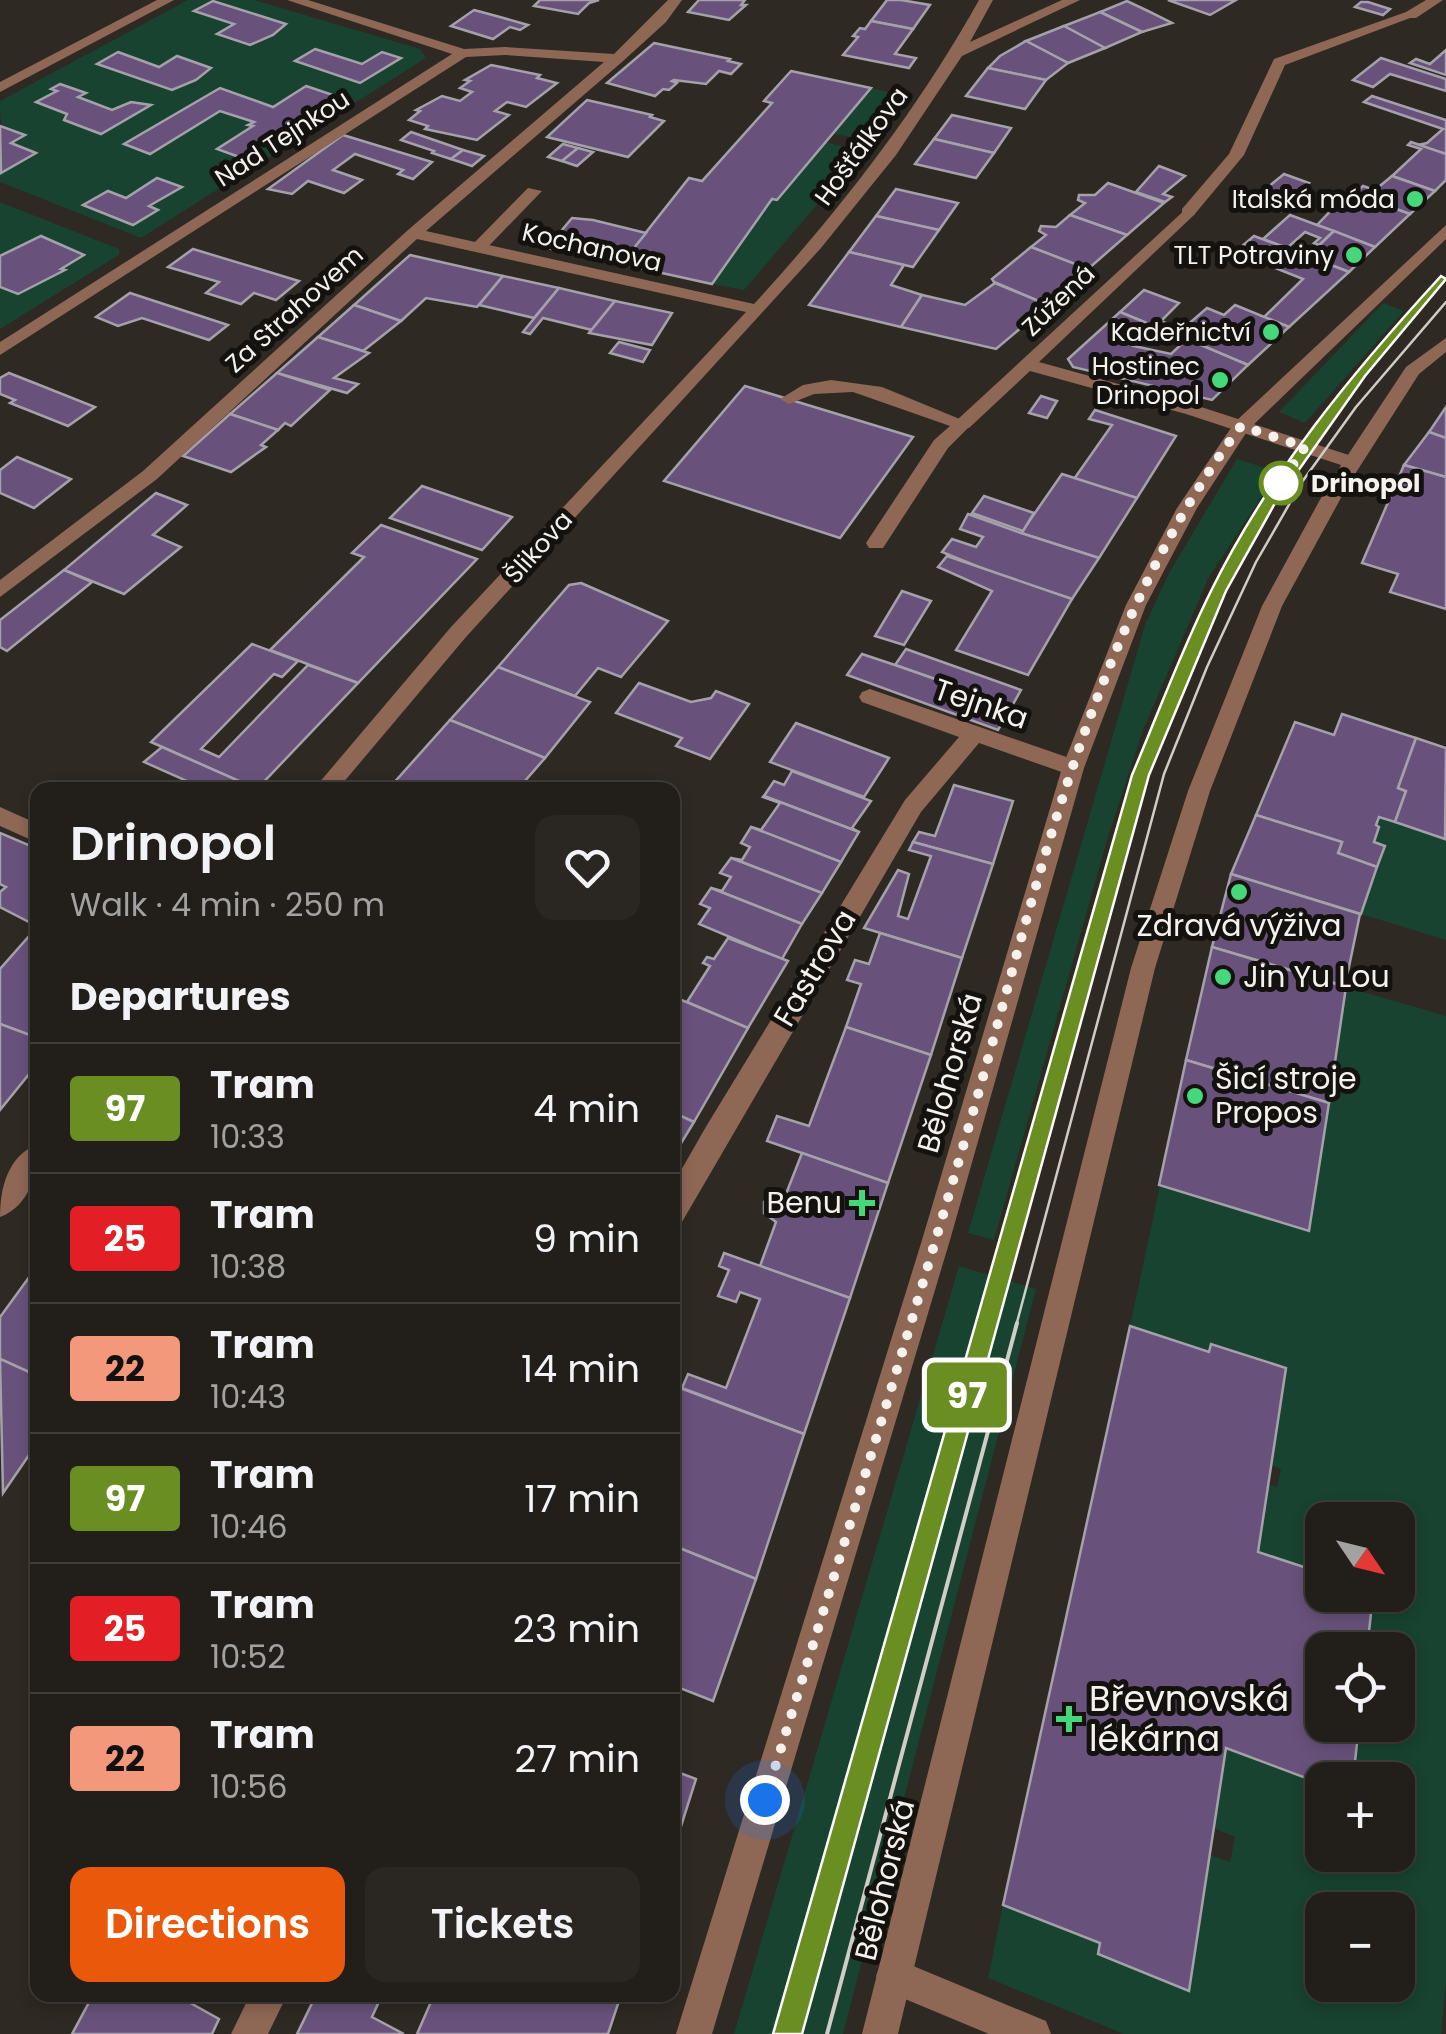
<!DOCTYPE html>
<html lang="en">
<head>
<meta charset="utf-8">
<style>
  :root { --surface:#221f1a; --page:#2a2723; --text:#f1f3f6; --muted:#a2a2a2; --line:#3f3d39; --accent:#ea580c }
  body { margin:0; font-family:Poppins,sans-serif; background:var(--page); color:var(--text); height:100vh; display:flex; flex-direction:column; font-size:38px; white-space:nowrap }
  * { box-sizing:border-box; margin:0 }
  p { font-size:32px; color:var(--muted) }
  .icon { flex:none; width:55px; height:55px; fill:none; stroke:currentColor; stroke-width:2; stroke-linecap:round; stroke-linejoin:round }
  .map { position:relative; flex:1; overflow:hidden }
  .panel { position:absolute; left:30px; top:782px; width:650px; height:1220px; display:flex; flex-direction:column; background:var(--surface); border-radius:20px; box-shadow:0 5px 15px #0003,0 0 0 2px var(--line) }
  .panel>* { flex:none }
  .badge { padding:0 20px; border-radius:8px; font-size:35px; line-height:65px }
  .needle { width:65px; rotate:125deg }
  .tools { position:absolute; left:1305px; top:1502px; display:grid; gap:20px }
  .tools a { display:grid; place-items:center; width:110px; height:110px; border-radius:20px; background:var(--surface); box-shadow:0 5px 15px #0003,0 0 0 2px var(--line); font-size:50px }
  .you { position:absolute; width:50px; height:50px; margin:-25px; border:8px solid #fff; border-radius:50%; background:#1a73e8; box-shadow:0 0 0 15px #1a73e833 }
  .map>.badge { position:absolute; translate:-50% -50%; box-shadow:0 0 0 5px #fff }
  h2 { padding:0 40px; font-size:38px; line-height:90px }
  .round { display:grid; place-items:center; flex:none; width:105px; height:105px; border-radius:20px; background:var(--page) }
  .headline { display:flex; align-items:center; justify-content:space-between; height:170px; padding:0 40px }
  h1 { font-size:48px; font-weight:600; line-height:75px }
  .action { display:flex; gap:20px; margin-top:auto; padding:20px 40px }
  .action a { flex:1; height:115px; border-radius:20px; background:var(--accent); color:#fff; font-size:40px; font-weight:600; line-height:115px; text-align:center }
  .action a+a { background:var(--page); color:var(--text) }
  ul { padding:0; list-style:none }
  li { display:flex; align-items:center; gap:30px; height:130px; padding:0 40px; border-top:2px solid var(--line) }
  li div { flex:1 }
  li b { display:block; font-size:38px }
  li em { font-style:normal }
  li .badge { min-width:110px; font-weight:700; text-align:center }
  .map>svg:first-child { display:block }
  .green { fill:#184330; fill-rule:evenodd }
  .building { fill:#68527b; stroke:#a5a1aa; stroke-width:2.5 }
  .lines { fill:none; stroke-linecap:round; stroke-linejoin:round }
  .service { fill:#8f6755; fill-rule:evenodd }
  .minor { fill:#8f6755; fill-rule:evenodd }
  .tertiary { fill:#8f6755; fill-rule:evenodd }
  .tram-far1 { stroke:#d0ccc6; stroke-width:2.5 }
  .tram { stroke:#d0ccc6; stroke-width:4 }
  .line { fill:#6b8e23; stroke:#fff; stroke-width:2.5 }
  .walk { stroke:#f5f1ec; stroke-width:10; stroke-dasharray:0 18 }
  .poi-dot { fill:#45d77a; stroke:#14120f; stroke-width:4 }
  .stop-dot { fill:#fff; stroke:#6b8e23; stroke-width:5 }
  .labels { text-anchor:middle; stroke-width:10; stroke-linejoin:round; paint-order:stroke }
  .far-street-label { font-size:25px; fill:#f5f1ec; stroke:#14120f }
  .far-poi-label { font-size:25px; fill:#f5f1ec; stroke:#14120f; text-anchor:end }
  .far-stop-label { font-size:25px; font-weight:bold; fill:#f5f1ec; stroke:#14120f; text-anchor:start }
  .street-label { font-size:30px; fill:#f5f1ec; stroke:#14120f }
  .poi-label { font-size:30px; fill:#f5f1ec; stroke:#14120f; text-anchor:start }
  .near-poi-label { font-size:35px; fill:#f5f1ec; stroke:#14120f; text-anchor:start }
</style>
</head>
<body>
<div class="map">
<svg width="1446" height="2034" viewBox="0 0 1446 2034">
  <rect width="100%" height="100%" fill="#2e2922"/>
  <g class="green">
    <path d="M188,0H254L420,49L426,58L141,238L0,182V172L35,153C4,140 0,136 0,101ZM213,1L284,24L269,37L218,34L234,24L195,11ZM316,49L362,64L382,52L400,58L360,83L296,61ZM61,84L84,93L78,97L112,110L131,102L150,106L101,134L65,120L67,114L52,88ZM306,86L338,97L218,149L253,126L249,125L254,122L220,111L149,154L125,144L220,88L273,107ZM157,178L181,187L149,206L85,205L108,191L126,198Z"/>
    <polygon points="871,88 906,96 871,140 833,134"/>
    <polygon points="826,142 862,152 744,290 712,284 772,199 777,200"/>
    <polygon points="0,202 119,249 119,255 0,329 0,287 18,294 83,255 41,236 0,256"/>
    <polygon points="1383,303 1404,311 1305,423 1279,412"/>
    <polygon points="1237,459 1278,472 1209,577 1143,730 1108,837 994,1240 968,1233 1145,625 1169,573"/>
    <polygon points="1379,817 1446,840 1446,940 1361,914 1384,846 1374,842"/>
    <path d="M1346,987L1446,1016V1982L1441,2034H1124L988,1978L1003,1905L1100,1943L1098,1954L1189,1991L1210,1855L1230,1862L1235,1837L1214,1828L1226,1748L1322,1784V1855H1398V1780H1353L1359,1725H1398V1650H1367L1373,1595H1398V1520H1322V1573L1258,1552L1268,1485L1277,1487L1281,1469L1271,1465L1211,1344L1209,1352L1130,1326L1160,1185L1309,1231ZM1322,1910H1398V1985H1322Z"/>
    <polygon points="959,1266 1036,1289 843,2034 734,2034"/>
  </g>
  <g class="building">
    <polygon points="540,0 599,0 589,3 578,14 534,6"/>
    <polygon points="699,0 745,0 741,5 746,5 729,20 688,12"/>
    <polygon points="887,0 901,0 930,5 913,29 871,21"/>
    <polygon points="1168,0 1236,0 1210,15"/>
    <polygon points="213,1 286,24 273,35 250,45 217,34 234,24 194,11"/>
    <polygon points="1127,1 1148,11 1172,23 1142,32 1100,12"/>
    <polygon points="1361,2 1368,2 1390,9 1383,15 1355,7"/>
    <polygon points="474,10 500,17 528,25 520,30 510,27 493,39 451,26"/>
    <polygon points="1100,12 1142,32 1105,48 1064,26"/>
    <polygon points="871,21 913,29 895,54 916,58 909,68 843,55 858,37 853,36 860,28 865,29"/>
    <polygon points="1064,26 1105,48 1068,63 1026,41"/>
    <polygon points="1026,41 1068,63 1046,80 988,68 1000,56"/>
    <polygon points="654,43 730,59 728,61 741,64 731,74 719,71 706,84 674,80 672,81 677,83 669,90 663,89 655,96 607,83"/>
    <polygon points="315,49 362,64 382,52 401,58 360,83 295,61"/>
    <polygon points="1446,50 1446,75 1410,63 1416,59 1430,64"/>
    <polygon points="118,52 159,67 177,56 211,68 196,80 172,90 97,64"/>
    <polygon points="1381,58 1446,79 1446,91 1390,74 1373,87 1353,80"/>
    <polygon points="491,65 540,75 537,78 557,83 526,107 507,102 495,111 509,115 477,140 425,129 428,126 409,120 420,111 416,110 442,96 460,101 472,92 460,88 470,81 465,80"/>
    <polygon points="988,68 1046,80 1025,109 966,96"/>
    <polygon points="791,71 871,88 777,200 772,199 712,284 621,264 689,178 702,181 772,103 764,101"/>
    <polygon points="60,84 86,93 78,97 112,110 131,102 151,105 101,134 64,120 67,114 36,102 57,91 51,89"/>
    <polygon points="306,86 339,97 242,158 217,149 253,126 248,125 254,122 220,111 150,154 124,144 220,88 273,107"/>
    <polygon points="1372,96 1446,120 1446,154 1418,145 1427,143 1443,129 1364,102"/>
    <polygon points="587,100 652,115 650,117 664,121 628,157 547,137"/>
    <polygon points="952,115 1011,128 994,153 934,139"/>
    <polygon points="0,126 25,135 11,143 36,153 1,173"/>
    <polygon points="411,132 463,150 451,159 432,153 434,151 401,140"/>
    <polygon points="343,135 432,162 413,179 398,174 403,170 355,154 333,170 362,180 344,193 308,181 292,194 268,189"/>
    <polygon points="934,139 994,153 976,178 915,164"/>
    <polygon points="1411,142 1446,154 1446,180 1435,191 1392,176 1421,149 1408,145"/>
    <polygon points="563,144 578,148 562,161 548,157"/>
    <polygon points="578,148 593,152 577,166 562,161"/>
    <polygon points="463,150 484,156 472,166 451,159"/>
    <polygon points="1159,166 1185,176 1163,194 1172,197 1165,202 1136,192"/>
    <polygon points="1284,174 1309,183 1281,211 1252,200"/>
    <polygon points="1392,176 1435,191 1410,214 1354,194 1363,186 1375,190"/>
    <polygon points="157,178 182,187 149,206 158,210 133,225 83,205 108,191 126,198"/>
    <polygon points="1108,183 1164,203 1127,235 1070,215 1085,203 1078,200 1079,195 1095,195"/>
    <polygon points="896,189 958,203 939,230 876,216"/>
    <polygon points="1349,192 1354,194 1410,214 1375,247 1317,225"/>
    <polygon points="1070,215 1127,235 1088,269 1031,247 1046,235 1039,231 1041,226 1056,227"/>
    <polygon points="1290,215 1317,225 1334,231 1319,245 1314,243 1320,238 1305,232 1287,248 1263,239"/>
    <polygon points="876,216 939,230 913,267 849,252"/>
    <polygon points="572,218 593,220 646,233 621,264 547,248"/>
    <polygon points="1334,231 1375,247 1349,272 1308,256"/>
    <polygon points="41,236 84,255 61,269 65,270 18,294 0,287 0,256"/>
    <polygon points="1254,236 1308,256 1349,272 1289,327 1264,317 1303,279 1235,252"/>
    <polygon points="1031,247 1088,269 1048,305 994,282 992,279"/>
    <polygon points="193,249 299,281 276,300 254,293 241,304 206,293 219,282 168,267"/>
    <polygon points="849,252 904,265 891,285 922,295 901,327 809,305"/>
    <polygon points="410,255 503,276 477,307 426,298 401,321 354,305"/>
    <polygon points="503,276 559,288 534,318 479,305"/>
    <polygon points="995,283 1048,305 996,349 901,327 922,295 965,305"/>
    <polygon points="559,288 615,301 592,330 543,318 530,334 523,332"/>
    <polygon points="1144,290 1179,303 1161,321 1200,337 1193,342 1120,312"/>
    <polygon points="130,293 228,325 209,340 142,318 118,326 96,317"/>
    <polygon points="615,301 672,313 652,345 589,333"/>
    <polygon points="354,305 401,321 363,351 318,337"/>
    <polygon points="1235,305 1289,327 1248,365 1193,342 1204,333 1186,326 1207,308 1224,315"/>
    <polygon points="1120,312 1161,329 1156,333 1144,329 1132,339 1139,342 1134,346 1171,354 1187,339 1248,365 1212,400 1073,367 1068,359"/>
    <polygon points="318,337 369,353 334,378 358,384 347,393 277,373"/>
    <polygon points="619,342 650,350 643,362 610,353"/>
    <polygon points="9,373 37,384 95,407 68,426 10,403 15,400 0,394 0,378"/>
    <polygon points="277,373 330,390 291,426 285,423 278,430 230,414"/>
    <polygon points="745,386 913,437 840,538 664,481"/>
    <polygon points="1041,396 1057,401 1047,418 1029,413"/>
    <polygon points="1446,407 1446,438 1429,432"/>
    <polygon points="1095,410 1176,436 1137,498 1074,479 1112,425 1089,419"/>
    <polygon points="230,414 278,430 261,445 266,447 231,472 183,456"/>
    <polygon points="1429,432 1446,438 1446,477 1404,465"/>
    <polygon points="17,457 71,479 34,508 0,493 0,470"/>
    <polygon points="1404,465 1446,477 1446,609 1390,592 1398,574 1362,563"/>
    <polygon points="1062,474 1137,498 1099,558 1021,533"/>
    <polygon points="422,486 512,517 482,550 390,518"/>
    <polygon points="156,493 187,505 153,535 181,547 124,594 64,570"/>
    <polygon points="984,496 1034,513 1023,531 972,513"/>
    <polygon points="968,514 1021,533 1099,558 1072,599 1001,576 942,552 952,539 976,547 983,537 960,529"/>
    <polygon points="381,525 477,559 358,683 270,650 364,557 352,553"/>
    <polygon points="947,556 1072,599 1028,675 956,650 992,591 938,567"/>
    <polygon points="64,570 92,582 7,651 0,647 0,620"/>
    <polygon points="581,583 668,621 621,677 598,668 575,696 498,667 569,585"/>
    <polygon points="902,591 931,601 904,645 875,636"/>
    <polygon points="252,644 298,661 282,677 274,674 201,749 219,757 308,665 358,683 257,789 151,742"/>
    <polygon points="906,649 1021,690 1012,706 895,665"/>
    <polygon points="862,654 895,665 1012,706 998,730 847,675"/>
    <polygon points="498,667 590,702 545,758 450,720"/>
    <polygon points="639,683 691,702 711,698 716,691 749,704 710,759 676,746 682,738 616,713"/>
    <polygon points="1342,714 1416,738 1398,788 1406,791 1395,822 1379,817 1376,825 1379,827 1374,842 1385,846 1377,867 1338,853 1342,842 1256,815 1295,722 1334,735"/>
    <polygon points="450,720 545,758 517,790 405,790 391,786"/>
    <polygon points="796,723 889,758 864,797 770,762"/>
    <polygon points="1416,738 1446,748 1445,839 1395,822 1406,791 1398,788"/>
    <polygon points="162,747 257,789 207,790 144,762"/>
    <polygon points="792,771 871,801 852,828 859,832 764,796 774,781 784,785"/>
    <polygon points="954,785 1013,801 993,864 913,842 919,832 935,836"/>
    <polygon points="763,797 764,796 859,832 841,862 751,827 761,830 780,803"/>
    <polygon points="1256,815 1342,842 1338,853 1377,867 1361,914 1231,874"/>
    <polygon points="751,827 841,862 822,893 731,858 742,860 750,847 741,843"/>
    <polygon points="0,833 38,849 38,913 29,922 0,907 0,892 6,887 0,884"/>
    <polygon points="913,842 993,864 962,958 864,928 898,870 909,874 898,916 908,919 931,856 909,850"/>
    <polygon points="731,858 822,893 802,924 711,888 722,891 731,877 720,873"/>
    <polygon points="1231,874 1360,914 1345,986 1212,947"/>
    <polygon points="711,888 802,924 782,959 699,924 710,908 700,904"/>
    <polygon points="38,926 38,1038 0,1024 0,969"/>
    <polygon points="880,933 962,958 931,1055 846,1027 861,984 847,980 855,960 869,964"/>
    <polygon points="728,938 788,961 748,1028 687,1002 710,966 703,963 707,957 714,959"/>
    <polygon points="1212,947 1346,987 1329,1103 1186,1060"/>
    <polygon points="672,996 748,1028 694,1122 672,1112"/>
    <polygon points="0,1024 38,1038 38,1063 0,1110"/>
    <polygon points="846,1027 931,1055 888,1183 767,1141 777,1116 809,1126"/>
    <polygon points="1186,1060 1329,1103 1309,1231 1159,1185"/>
    <polygon points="672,1112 694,1122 672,1158"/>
    <polygon points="802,1153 888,1183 850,1298 760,1266 776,1222 764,1213 764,1202 770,1195 786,1194"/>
    <polygon points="724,1253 850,1298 804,1434 682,1388 688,1374 726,1388 760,1299 740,1292 736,1302 718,1296 729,1270 719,1266"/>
    <polygon points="38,1265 38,1376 0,1359 0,1317"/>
    <polygon points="1130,1326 1209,1352 1211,1344 1286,1368 1258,1552 1322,1573 1322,1595 1373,1595 1367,1650 1322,1650 1322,1725 1359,1725 1353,1780 1322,1780 1322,1784 1226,1748 1189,1991 1098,1954 1100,1943 1003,1905"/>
    <polygon points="0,1359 38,1376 38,1418 34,1424 38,1426 38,1442 3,1493"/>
    <polygon points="672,1385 804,1434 756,1579 672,1545"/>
    <polygon points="672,1545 756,1579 713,1701 672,1685"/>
    <polygon points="672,1770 696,1779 677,1839 672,1838"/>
    <polygon points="93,1995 176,1995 219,2019 212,2034 72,2034"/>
    <polygon points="316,1995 382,1995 372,2017 404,2034 297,2034"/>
    <polygon points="434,1995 621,1995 608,2034 417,2034"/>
  </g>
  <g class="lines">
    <g class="service">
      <polygon points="1406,12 1418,15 1285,65 1244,155 1194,215 1182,215 1182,209 1229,154 1274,59"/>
      <polygon points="528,188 542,191 485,250 473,250 473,244"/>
      <polygon points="831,380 882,387 972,424 948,448 883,548 869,548 866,543 934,440 950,426 853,392 814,394 789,404 780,399 803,385"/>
    </g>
    <g class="minor">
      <polygon points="157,0 174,0 0,92 0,82"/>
      <path d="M287,0H308L464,49L505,47L614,54L668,0H682L666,22L622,62L426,231L754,304C840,210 917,111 979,0H993L970,42L1062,0H1080L962,56L896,155L821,248L466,637L337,790H313L451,627L746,312L417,239L157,479L0,597V580L143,471L408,230L604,62L505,55L466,57L0,355V342L452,54Z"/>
      <polygon points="1426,0 1443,0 1416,18 1406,18 1406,12"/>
      <polygon points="1188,207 1196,212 1194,215 1039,362 1198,406 1358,458 1358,466 1344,466 1186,414 1030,371 969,428 957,428 957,420"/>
      <polygon points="870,689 1081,762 1084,768 1073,776 979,743 921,812 682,1222 672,1225 672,1186 707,1125 905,800 959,737 862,702 859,697 862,692"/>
      <polygon points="0,807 38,824 38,843 0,826"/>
      <path d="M38,1144C38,1172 30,1206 0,1217C0,1189 7,1156 38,1144Z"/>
      <polygon points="894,1958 1046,2021 1051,2034 989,2034 881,1989 876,1976 881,1963"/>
      <polygon points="250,1995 287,1995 268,2034 231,2034"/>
    </g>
    <g class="tertiary">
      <polygon points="1446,225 1446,239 1248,430 1197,508 1146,605 1084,768 950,1240 712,2034 676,2034 922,1240 1062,768 1126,605 1177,508 1235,422"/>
      <polygon points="1446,338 1446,352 1419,374 1348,485 1282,606 1210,791 1155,968 898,2034 862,2034 1131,968 1188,791 1262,606 1328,485 1406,367"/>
    </g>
    <g class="tram-far1">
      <path d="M987,1326C1020,1206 1053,1087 1087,968C1127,824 1167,682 1240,550C1296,450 1368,362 1446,279"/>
      <polyline points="1016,1326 1164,774 1207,667 1256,562 1302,482 1356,407 1446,302"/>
    </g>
    <g class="tram">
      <polyline points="788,2034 987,1323"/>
      <polyline points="827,2034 1017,1323"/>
    </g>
  </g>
  <path class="line" d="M1441,276L1446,279L1365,376L1274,505L1226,591L1149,775L802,2034H773L1132,775C1158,714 1181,651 1211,591C1269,473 1353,372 1441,276Z"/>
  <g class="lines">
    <path class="walk" d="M765,1800C835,1574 905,1347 971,1119C1039,884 1091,626 1241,426L1305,447L1281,483"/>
  </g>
  <g class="poi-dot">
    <circle cx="1415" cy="199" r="10"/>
    <circle cx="1354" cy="255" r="10"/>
    <circle cx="1271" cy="332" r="10"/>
    <circle cx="1220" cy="380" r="10"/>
    <circle cx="1239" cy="892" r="10"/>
    <circle cx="1223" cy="977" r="10"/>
    <circle cx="1195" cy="1096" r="10"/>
    <path d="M857 1188h10v10h10v10h-10v10h-10v-10h-10v-10h10z"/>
    <path d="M1064 1704h10v10h10v10h-10v10h-10v-10h-10v-10h10z"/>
  </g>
  <circle class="stop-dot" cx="1281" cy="483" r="20"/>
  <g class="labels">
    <g class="far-street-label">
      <text transform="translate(282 138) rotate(-33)" y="9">Nad Tejnkou</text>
      <text transform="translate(861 146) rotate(-54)" y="9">Hošťálkova</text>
      <text transform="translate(592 247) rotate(13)" y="9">Kochanova</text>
      <text transform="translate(1058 300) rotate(-44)" y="9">Zúžená</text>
      <text transform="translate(294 309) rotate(-42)" y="9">Za Strahovem</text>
      <text transform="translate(538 547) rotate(-48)" y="9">Šlikova</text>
    </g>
    <g class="far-poi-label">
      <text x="1395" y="208">Italská móda</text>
      <text x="1334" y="264">TLT Potraviny</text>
      <text x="1251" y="341">Kadeřnictví</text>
      <text x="1200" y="375">Hostinec<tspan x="1200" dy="29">Drinopol</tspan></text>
    </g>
    <g class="far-stop-label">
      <text x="1311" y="492">Drinopol</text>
    </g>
    <g class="street-label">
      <text transform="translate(981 704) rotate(19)" y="10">Tejnka</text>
      <text transform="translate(815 968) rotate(-59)" y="10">Fastrova</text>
      <text transform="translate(950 1073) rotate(-74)" y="10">Bělohorská</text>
      <text transform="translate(885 1880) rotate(-76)" y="10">Bělohorská</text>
    </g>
    <g class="poi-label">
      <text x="1239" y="936" text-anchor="middle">Zdravá výživa</text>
      <text x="1243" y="987">Jin Yu Lou</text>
      <text x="1215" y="1089">Šicí stroje<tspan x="1215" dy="34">Propos</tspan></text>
      <text x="842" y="1213" text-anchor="end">Benu</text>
    </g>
    <g class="near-poi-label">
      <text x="1089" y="1711">Břevnovská<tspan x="1089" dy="40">lékárna</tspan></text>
    </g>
  </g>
</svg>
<div class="tools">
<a><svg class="needle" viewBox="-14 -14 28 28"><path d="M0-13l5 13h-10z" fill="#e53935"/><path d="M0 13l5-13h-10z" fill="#a2a2a2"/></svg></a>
<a><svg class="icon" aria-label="locate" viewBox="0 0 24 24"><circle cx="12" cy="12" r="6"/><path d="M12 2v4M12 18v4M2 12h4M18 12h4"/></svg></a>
<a>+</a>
<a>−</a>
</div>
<div class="you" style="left:765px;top:1800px"></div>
<b class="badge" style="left:967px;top:1395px;background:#6b8e23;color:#fff">97</b>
<section class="panel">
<div class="headline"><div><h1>Drinopol</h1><p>Walk · 4 min · 250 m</p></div><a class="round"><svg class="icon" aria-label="heart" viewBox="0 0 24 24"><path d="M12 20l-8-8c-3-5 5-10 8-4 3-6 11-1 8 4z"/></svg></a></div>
<h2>Departures</h2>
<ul>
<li><span class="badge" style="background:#6b8e23;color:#fff">97</span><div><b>Tram</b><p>10:33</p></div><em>4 min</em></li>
<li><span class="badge" style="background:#e31e25;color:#fff">25</span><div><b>Tram</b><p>10:38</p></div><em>9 min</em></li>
<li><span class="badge" style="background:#f3987b;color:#111">22</span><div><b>Tram</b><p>10:43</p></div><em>14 min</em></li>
<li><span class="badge" style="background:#6b8e23;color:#fff">97</span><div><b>Tram</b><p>10:46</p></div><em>17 min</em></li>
<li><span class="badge" style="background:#e31e25;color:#fff">25</span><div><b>Tram</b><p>10:52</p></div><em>23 min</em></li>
<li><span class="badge" style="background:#f3987b;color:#111">22</span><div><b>Tram</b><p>10:56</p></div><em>27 min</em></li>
</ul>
<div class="action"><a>Directions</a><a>Tickets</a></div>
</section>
</div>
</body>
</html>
